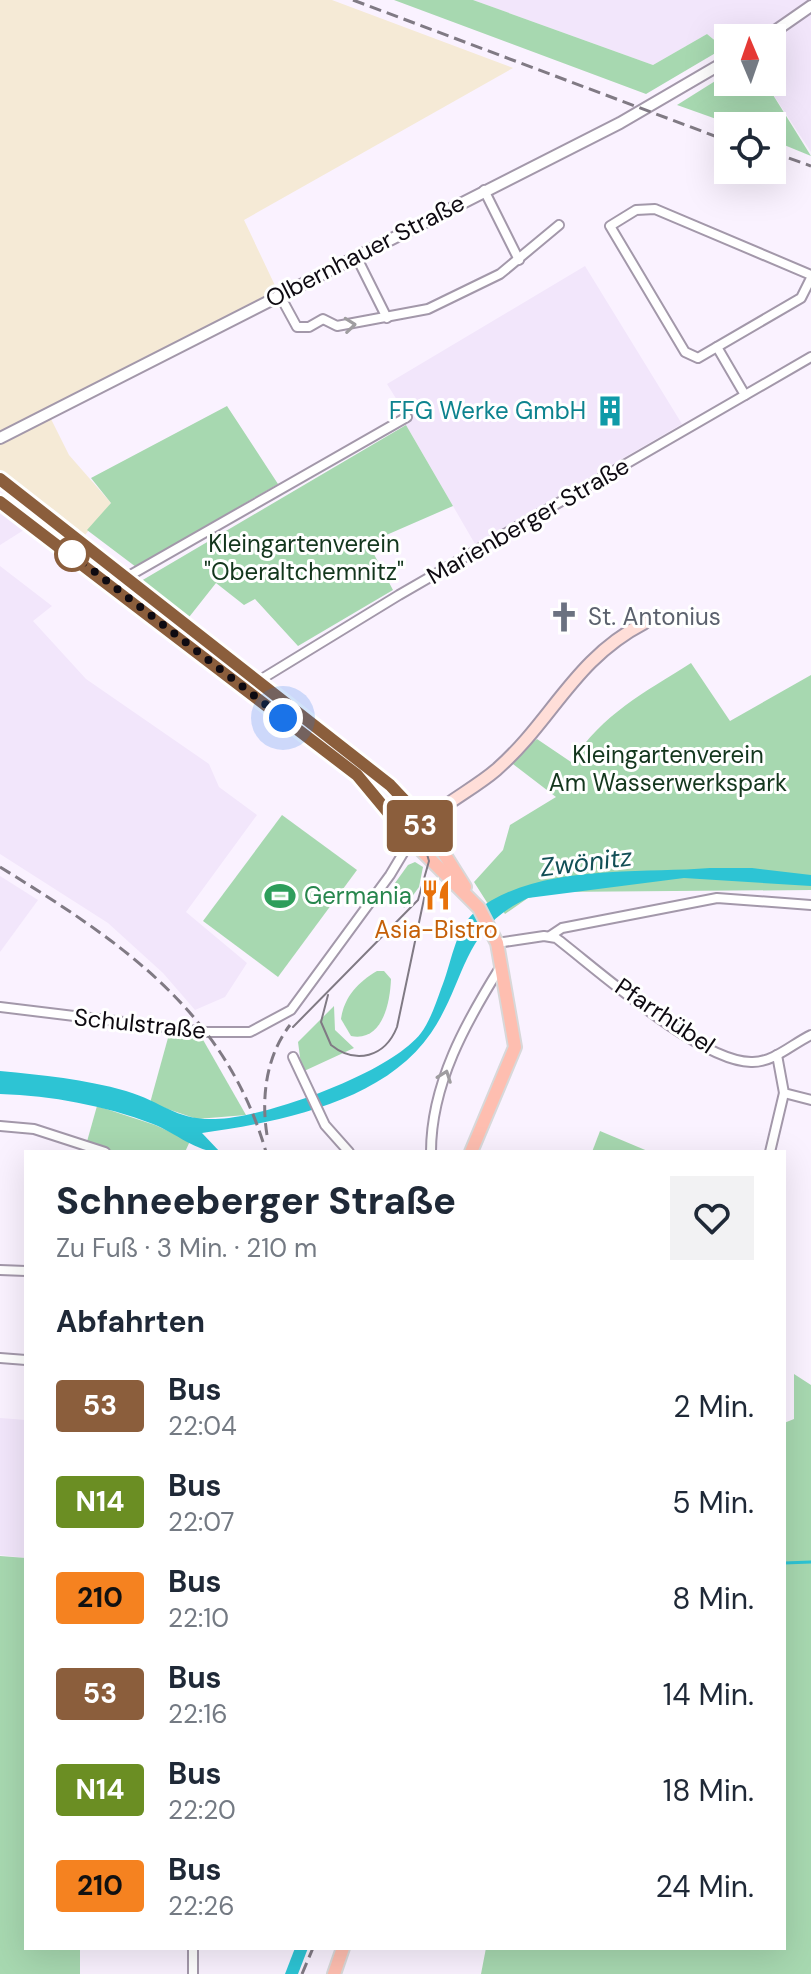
<!DOCTYPE html>
<html lang="de">
<head>
<meta charset="utf-8">
<style>
  :root { --surface:#fff; --page:#f2f2f3; --text:#1f2937; --muted:#747a83 }
  body { margin:0; font-family:"DM Sans",sans-serif; background:var(--page); color:var(--text); height:100vh; display:flex; flex-direction:column; font-size:30px; white-space:nowrap }
  * { box-sizing:border-box; margin:0 }
  p { font-size:26px; color:var(--muted) }
  .icon { flex:none; width:44px; height:44px; fill:none; stroke:currentColor; stroke-width:2; stroke-linecap:round; stroke-linejoin:round }
  .map { position:relative; flex:1; overflow:hidden }
  .sheet { position:absolute; left:24px; top:1150px; width:762px; height:800px; display:flex; flex-direction:column; background:var(--surface); border-radius:0px; box-shadow:0 8px 32px #0002 }
  .sheet>* { flex:none }
  .badge { padding:0 16px; border-radius:6px; font-size:28px; line-height:52px }
  .needle { width:52px; rotate:358deg }
  .controls { position:absolute; left:714px; top:24px; display:grid; gap:16px }
  .controls a { display:grid; place-items:center; width:72px; height:72px; border-radius:0px; background:var(--surface); box-shadow:0 8px 32px #0002; font-size:40px }
  .you { position:absolute; width:40px; height:40px; margin:-20px; border:6px solid #fff; border-radius:50%; background:#1a73e8; box-shadow:0 0 0 12px #1a73e833 }
  .map>.badge { position:absolute; translate:-50% -50%; box-shadow:0 0 0 4px #fff }
  h2 { padding:0 32px; font-size:30px; line-height:72px }
  .round { display:grid; place-items:center; flex:none; width:84px; height:84px; border-radius:0px; background:var(--page) }
  .head { display:flex; align-items:center; justify-content:space-between; height:136px; padding:0 32px }
  h1 { font-size:38px; font-weight:800; line-height:60px }
  ul { padding:0; list-style:none }
  li { display:flex; align-items:center; gap:24px; height:96px; padding:0 32px }
  li div { flex:1 }
  li b { display:block; font-size:30px }
  li em { font-style:normal }
  li .badge { min-width:88px; font-weight:700; text-align:center }
  .map>svg:first-child { display:block }
  .commercial { fill:#f5ead6 }
  .industrial { fill:#f2e6fb }
  .green { fill:#a7d8b0 }
  .water { fill:#2dc4d4 }
  .lines { fill:none; stroke-linecap:round; stroke-linejoin:round }
  .stream { stroke:#2dc4d4; stroke-width:3 }
  .minor-casing { stroke:#a398aa; stroke-width:12 }
  .tertiary-casing { stroke:#a398aa; stroke-width:14 }
  .secondary-casing { stroke:#a398aa; stroke-width:15 }
  .primary-casing { stroke:#d8d8d9; stroke-width:16 }
  .minor { stroke:#fff; stroke-width:8 }
  .tertiary { stroke:#fff; stroke-width:10 }
  .secondary { stroke:#ffded8; stroke-width:11 }
  .primary { stroke:#febeb0; stroke-width:12 }
  .tram { stroke:#807a84; stroke-width:2 }
  .rail { stroke:#807a84; stroke-width:3; stroke-dasharray:12 6; stroke-linecap:butt }
  .oneway { stroke:#9f9da0 }
  .line-casing { stroke:#fff; stroke-width:18 }
  .line { stroke:#8b5e3c; stroke-width:12 }
  .walk { stroke:#0e0a11; stroke-width:8; stroke-dasharray:0 14.4 }
  .stop-dot { fill:#fff; stroke:#8b5e3c; stroke-width:4 }
  .labels { text-anchor:middle; stroke-width:6; stroke-linejoin:round; paint-order:stroke }
  .street-label { font-size:24px; fill:#0e0a11; stroke:#fff }
  .culture-label { font-size:24px; fill:#0d838f; stroke:#fff; text-anchor:end }
  .park-label { font-size:24px; fill:#13361d; stroke:#fff }
  .worship-label { font-size:24px; fill:#5b616d; stroke:#fff; text-anchor:start }
  .leisure-label { font-size:24px; fill:#27864d; stroke:#fff; text-anchor:start }
  .food-label { font-size:24px; fill:#c56008; stroke:#fff }
  .water-label { font-size:26px; font-style:italic; fill:#124f56; stroke:#fff }
</style>
</head>
<body>
<div class="map">
<svg width="811" height="1974" viewBox="0 0 811 1974">
  <rect width="100%" height="100%" fill="#faf2ff"/>
  <polygon class="commercial" points="0,0 332,0 513,68 244,220 279,294 48,413 69,455 111,503 85,535 53,509 0,478"/>
  <g class="industrial">
    <polygon points="473,0 811,0 811,152 765,82 772,82 772,38 728,38 728,50 707,34 653,65"/>
    <polygon points="585,266 682,424 475,544 406,425 410,421 387,384"/>
    <polygon points="0,508 27,528 0,545"/>
    <polygon points="0,566 52,606 33,621 86,679 209,764 219,787 257,815 186,912 247,963 225,997 195,1010 163,973 108,923 0,854"/>
    <polygon points="0,876 38,900 0,952"/>
    <polygon points="0,1418 26,1420 26,1558 0,1555"/>
  </g>
  <g class="green">
    <polygon points="394,0 473,0 653,65 707,34 724,48 646,94"/>
    <polygon points="728,73 728,82 765,82 811,156 772,140 772,126 736,126 677,105"/>
    <polygon points="227,406 278,484 136,567 87,530 111,503 91,478"/>
    <polygon points="406,425 453,506 368,543 393,590 298,646 255,599 244,605 216,583 186,621 141,581"/>
    <path d="M691,663L730,721L811,675V890L554,892L528,898L505,914L495,900L488,904L474,882L503,850L510,825L556,797L509,761L537,739L571,762C604,713 642,694 691,663Z"/>
    <polygon points="282,815 357,870 278,977 203,921"/>
    <polygon points="415,862 423,867 419,887 404,908 395,883 408,865"/>
    <path d="M377,971H384L391,979C390,1004 382,1042 351,1036L341,1019C344,997 358,982 377,971Z"/>
    <polygon points="334,1006 335,1030 354,1048 302,1072 298,1042"/>
    <polygon points="171,1027 198,1031 246,1115 197,1119 150,1103"/>
    <polygon points="97,1106 155,1125 190,1141 185,1152 105,1152 86,1145"/>
    <polygon points="600,1131 650,1152 592,1152"/>
    <polygon points="794,1374 811,1385 811,1974 481,1974 486,1948 784,1948 784,1423 794,1419"/>
    <polygon points="0,1556 26,1558 26,1948 80,1948 80,1974 0,1974"/>
  </g>
  <g class="water">
    <path d="M710,868H752L811,875V886L684,878L528,898C461,929 467,980 431,1033C384,1102 279,1122 202,1133L220,1152C196,1152 176,1133 153,1124C103,1105 53,1096 0,1094V1071C43,1075 84,1079 126,1091C169,1104 177,1124 229,1118C278,1112 391,1072 421,1033C430,1021 436,1003 441,989C451,966 455,928 475,912C535,863 637,874 710,868Z"/>
    <polygon points="295,1948 308,1948 298,1974 285,1974"/>
  </g>
  <g class="lines">
    <polyline class="stream" points="784,1563 811,1562"/>
    <g class="minor-casing">
      <g id="minor">
        <polyline points="484,190 519,260"/>
        <polyline points="356,256 387,318"/>
        <polyline points="811,275 655,209 636,210 610,226 685,352 698,358 801,298 811,278"/>
        <polyline points="279,294 297,327 309,327 323,319 337,326 428,309 500,274 559,225"/>
        <polyline points="717,347 745,395"/>
        <polyline points="127,577 407,417"/>
        <polyline points="250,693 260,680 399,595 811,357"/>
        <polyline points="550,936 562,928 717,898 811,905"/>
        <path d="M497,943L544,936L556,938C599,971 699,1061 751,1062C773,1063 792,1044 811,1035"/>
        <polyline points="0,1007 206,1032 250,1032 291,1010 390,875 411,840"/>
        <polyline points="777,1055 784,1093 811,1100"/>
        <polyline points="293,1057 325,1125 349,1152"/>
        <polyline points="0,1126 34,1129 105,1152"/>
        <path d="M431,1152C431,1084 466,1022 501,966"/>
        <polyline points="770,1152 784,1093"/>
        <polyline points="0,1270 26,1271"/>
        <polyline points="0,1358 26,1360"/>
        <polyline points="193,1974 193,1948"/>
      </g>
    </g>
    <g class="tertiary-casing">
      <g id="tertiary">
        <polyline points="765,38 811,6"/>
        <polyline points="0,438 620,123 728,60"/>
      </g>
    </g>
    <g class="secondary-casing">
      <path id="secondary" d="M411,840C431,808 468,794 496,770C553,720 573,660 644,623"/>
    </g>
    <g class="primary-casing">
      <g id="primary">
        <polyline points="0,479 390,785 423,820 465,887"/>
        <polyline points="0,502 357,775 411,840 479,908 497,943 515,1047 471,1152"/>
        <polyline points="334,1974 343,1948"/>
      </g>
    </g>
    <use href="#minor" class="minor"/>
    <use href="#tertiary" class="tertiary"/>
    <use href="#secondary" class="secondary"/>
    <use href="#primary" class="primary"/>
    <g class="tram">
      <polyline points="0,487 362,766 419,827 429,861 418,900 293,1027"/>
      <path d="M328,995L321,1022L331,1045C356,1065 385,1057 397,1027L425,894"/>
    </g>
    <g class="rail">
      <polyline points="353,0 728,141"/>
      <polyline points="772,152 811,166"/>
      <path d="M0,867C118,940 225,1010 266,1152"/>
      <path d="M267,1135C261,1098 266,1056 290,1025"/>
      <polyline points="302,1974 313,1948"/>
    </g>
  </g>
  <defs><path id="oneway-chevron" d="M-2-3.5L2.5 0L-2 3.5" fill="none" stroke-width="1.6" stroke-linecap="round" stroke-linejoin="round" transform="scale(2)"/></defs>
  <g class="oneway">
    <use href="#oneway-chevron" transform="translate(350 325) rotate(-6)"/>
    <use href="#oneway-chevron" transform="translate(445 1076) rotate(-70)"/>
  </g>
  <g class="lines">
    <g class="line-casing">
      <polyline id="line" points="0,479 390,785 423,820 411,840 357,775 0,502"/>
    </g>
    <use href="#line" class="line"/>
    <polyline class="walk" points="72,554 283,718"/>
  </g>
  <defs>
    <g id="building-bare" transform="scale(2.4)"><path d="M-4-6H4V6H1V3H-1V6H-4ZM-2.5-4.3h1.7v1.8h-1.7ZM.8-4.3h1.7v1.8H.8ZM-2.5-1h1.7V.8h-1.7ZM.8-1h1.7V.8H.8Z" fill="#0f9aa8" stroke="#fff" stroke-width="2.5" paint-order="stroke"/></g>
    <g id="church-bare" transform="scale(2.4)"><path d="M-1.2-6h2.4v3.5h3.3v2.4h-3.3V6h-2.4V-.1h-3.3v-2.4h3.3Z" fill="#6b7280" stroke="#fff" stroke-width="2.5" paint-order="stroke"/></g>
    <g id="restaurant-bare" transform="scale(2.4)"><path d="M-5-6h1v4h1v-4h1v4h1v-4h1v5L-1.5 .5V6h-2V.5L-5-1ZM5-6V6H3V1.5H1.5Q1.5-4 5-6Z" fill="#e8710a" stroke="#fff" stroke-width="2.5" paint-order="stroke"/></g>
    <g id="stadium-bare" transform="scale(2.4)"><path d="M0-5a6.5 5 0 1 0 0 10a6.5 5 0 1 0 0-10ZM-3.5-1.8h7v3.6h-7Z" fill="#2e9e5b" stroke="#fff" stroke-width="2.5" paint-order="stroke"/></g>
  </defs>
  <g fill-rule="evenodd">
    <use href="#building-bare" x="610" y="411"/>
    <use href="#church-bare" x="564" y="617"/>
    <use href="#restaurant-bare" x="436" y="895"/>
    <use href="#stadium-bare" x="280" y="896"/>
  </g>
  <circle class="stop-dot" cx="72" cy="554" r="16"/>
  <g class="labels">
    <g class="street-label">
      <text transform="translate(365 251) rotate(-27)" y="8">Olbernhauer Straße</text>
      <text transform="translate(528 521) rotate(-30)" y="8">Marienberger Straße</text>
      <text transform="translate(665 1016) rotate(34)" y="8">Pfarrhübel</text>
      <text transform="translate(140 1024) rotate(6)" y="8">Schulstraße</text>
    </g>
    <g class="culture-label">
      <text x="586" y="419">FFG Werke GmbH</text>
    </g>
    <g class="park-label">
      <text x="304" y="552">Kleingartenverein<tspan x="304" dy="28">"Oberaltchemnitz"</tspan></text>
      <text x="668" y="763">Kleingartenverein<tspan x="668" dy="28">Am Wasserwerkspark</tspan></text>
    </g>
    <g class="worship-label">
      <text x="588" y="625">St. Antonius</text>
    </g>
    <g class="leisure-label">
      <text x="304" y="904">Germania</text>
    </g>
    <g class="food-label">
      <text x="436" y="938">Asia-Bistro</text>
    </g>
    <g class="water-label">
      <text transform="translate(586 862) rotate(-7)" y="9">Zwönitz</text>
    </g>
  </g>
</svg>
<div class="controls">
<a><svg class="needle" viewBox="-14 -14 28 28"><path d="M0-13l5 13h-10z" fill="#e53935"/><path d="M0 13l5-13h-10z" fill="#747a83"/></svg></a>
<a><svg class="icon" aria-label="locate" viewBox="0 0 24 24"><circle cx="12" cy="12" r="6"/><path d="M12 2v4M12 18v4M2 12h4M18 12h4"/></svg></a>
</div>
<div class="you" style="left:283px;top:718px"></div>
<b class="badge" style="left:420px;top:826px;background:#8b5e3c;color:#fff">53</b>
<section class="sheet">
<div class="head"><div><h1>Schneeberger Straße</h1><p>Zu Fuß · 3 Min. · 210 m</p></div><a class="round"><svg class="icon" aria-label="heart" viewBox="0 0 24 24"><path d="M12 20l-8-8c-3-5 5-10 8-4 3-6 11-1 8 4z"/></svg></a></div>
<h2>Abfahrten</h2>
<ul>
<li><span class="badge" style="background:#8b5e3c;color:#fff">53</span><div><b>Bus</b><p>22:04</p></div><em>2 Min.</em></li>
<li><span class="badge" style="background:#6b8e23;color:#fff">N14</span><div><b>Bus</b><p>22:07</p></div><em>5 Min.</em></li>
<li><span class="badge" style="background:#f58220;color:#111">210</span><div><b>Bus</b><p>22:10</p></div><em>8 Min.</em></li>
<li><span class="badge" style="background:#8b5e3c;color:#fff">53</span><div><b>Bus</b><p>22:16</p></div><em>14 Min.</em></li>
<li><span class="badge" style="background:#6b8e23;color:#fff">N14</span><div><b>Bus</b><p>22:20</p></div><em>18 Min.</em></li>
<li><span class="badge" style="background:#f58220;color:#111">210</span><div><b>Bus</b><p>22:26</p></div><em>24 Min.</em></li>
</ul>
</section>
</div>
</body>
</html>
